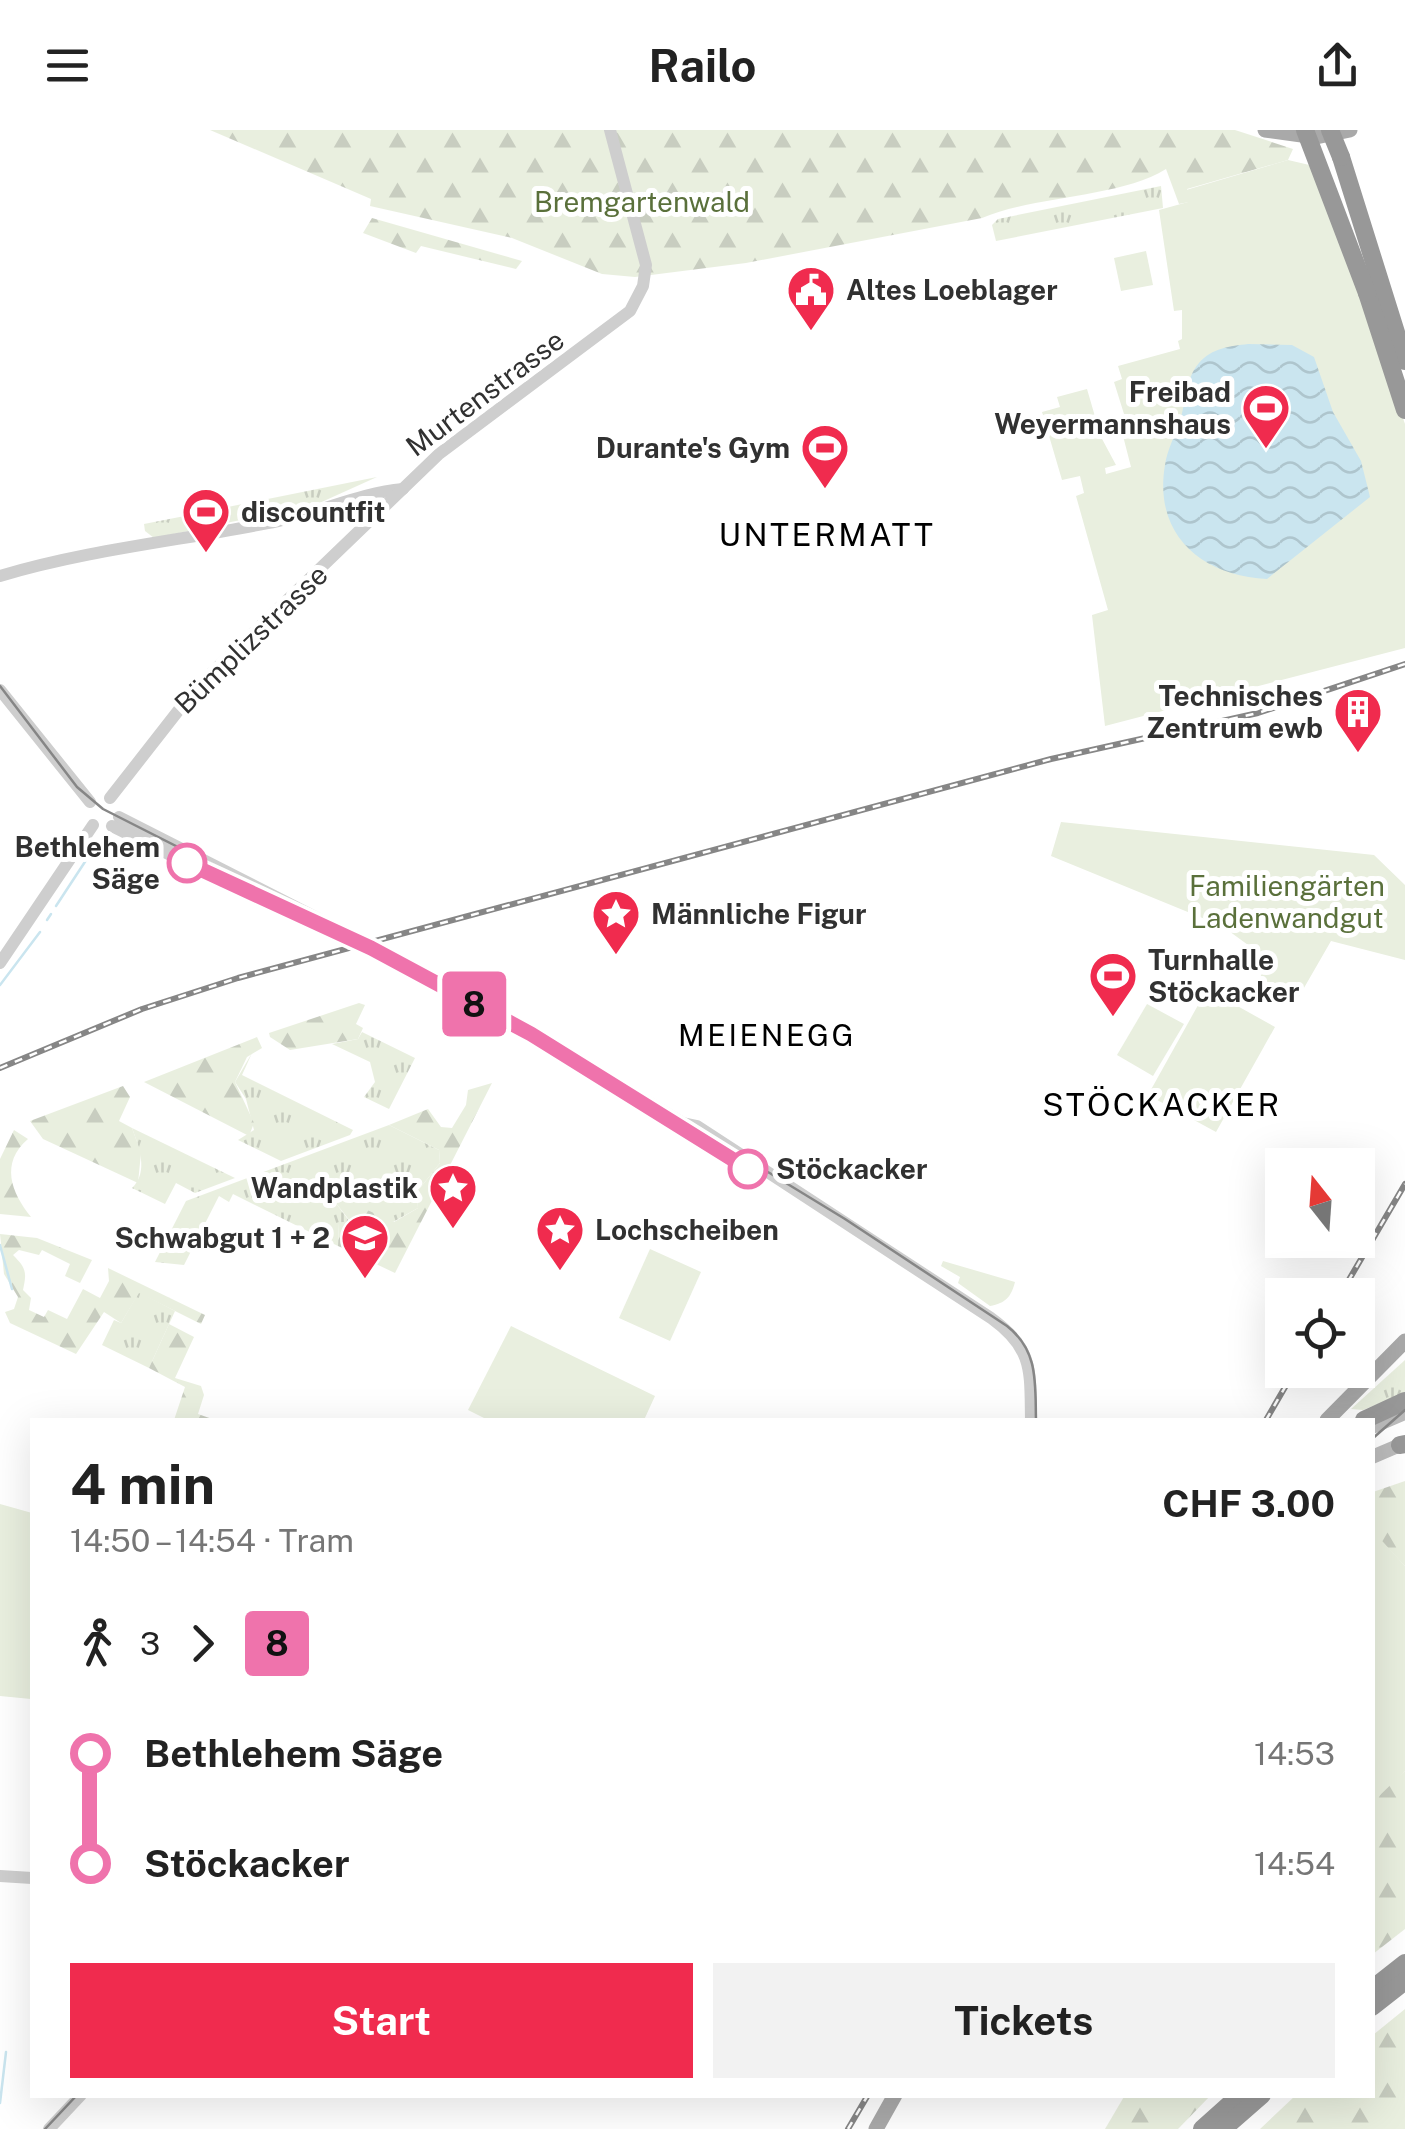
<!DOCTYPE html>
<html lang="en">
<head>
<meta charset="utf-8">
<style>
  :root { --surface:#fff; --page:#f2f2f2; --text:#222; --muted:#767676; --accent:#f02b4e }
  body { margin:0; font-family:"Public Sans",sans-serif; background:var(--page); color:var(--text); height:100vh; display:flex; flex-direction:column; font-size:38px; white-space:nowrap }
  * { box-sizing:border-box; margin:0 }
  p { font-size:32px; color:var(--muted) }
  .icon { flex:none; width:55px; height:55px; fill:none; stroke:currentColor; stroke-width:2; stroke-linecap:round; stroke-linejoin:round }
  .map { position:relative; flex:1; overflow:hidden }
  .sheet { position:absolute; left:30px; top:1288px; width:1345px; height:680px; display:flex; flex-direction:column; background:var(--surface); border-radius:0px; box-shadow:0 10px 40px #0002 }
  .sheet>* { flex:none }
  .badge { padding:0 20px; border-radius:8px; font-size:35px; line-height:65px }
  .needle { width:65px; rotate:343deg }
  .fabs { position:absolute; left:1265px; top:1018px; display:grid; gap:20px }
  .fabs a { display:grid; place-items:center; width:110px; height:110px; border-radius:0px; background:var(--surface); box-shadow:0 10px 40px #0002; font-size:50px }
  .map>.badge { position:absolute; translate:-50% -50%; box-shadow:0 0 0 5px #fff }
  .legs { display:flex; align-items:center; gap:15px; height:110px; padding:0 40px; font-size:32px }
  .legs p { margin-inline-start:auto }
  .overview { display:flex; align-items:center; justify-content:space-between; height:170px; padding:0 40px }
  h1 { font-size:55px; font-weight:700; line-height:75px }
  .cta { display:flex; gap:20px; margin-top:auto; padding:20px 40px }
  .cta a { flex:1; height:115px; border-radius:0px; background:var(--accent); color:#fff; font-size:40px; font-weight:700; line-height:115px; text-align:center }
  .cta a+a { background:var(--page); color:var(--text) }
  ul { padding:0 40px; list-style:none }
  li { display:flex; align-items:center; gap:35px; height:110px; font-size:38px }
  li i { display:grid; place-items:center; width:15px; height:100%; margin:0 12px; background:currentColor }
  li i::after { content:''; width:25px; height:25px; margin:-12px; border:8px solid; border-radius:50%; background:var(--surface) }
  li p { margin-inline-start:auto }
  li:first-child i { background:linear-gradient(#0000 50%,currentColor 0) }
  li:last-child i { background:linear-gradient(currentColor 50%,#0000 0) }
  header { display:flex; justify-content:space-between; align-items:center; height:130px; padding:0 40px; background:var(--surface); font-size:45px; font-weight:700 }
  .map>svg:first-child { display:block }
  .grass { fill:url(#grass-tufts) }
  .forest { fill:url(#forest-firs) }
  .green { fill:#e9efdf }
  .water { fill:url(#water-waves) }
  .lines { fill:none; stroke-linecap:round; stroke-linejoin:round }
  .stream { stroke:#cae5ef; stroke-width:2.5 }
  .tertiary { stroke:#cecece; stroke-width:12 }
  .secondary { stroke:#bbb; stroke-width:14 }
  .primary { stroke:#a9a9a9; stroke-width:15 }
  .motorway { stroke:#989898; stroke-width:18 }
  .tram { stroke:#868686; stroke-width:2.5 }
  .rail-casing { stroke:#868686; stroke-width:6 }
  .rail { stroke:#fff; stroke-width:2.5; stroke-dasharray:8; stroke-linecap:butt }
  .tertiary-bridge { stroke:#cecece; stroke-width:12 }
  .motorway-bridge { stroke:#989898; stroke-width:18 }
  .line-1-casing { stroke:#fff; stroke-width:22 }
  .line-1 { stroke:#ef73ac; stroke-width:15 }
  .stop-1-dot { fill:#fff; stroke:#ef73ac; stroke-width:5 }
  .labels { text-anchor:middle; stroke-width:10; stroke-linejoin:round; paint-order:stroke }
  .park-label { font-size:28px; fill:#5a703b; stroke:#fff }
  .poi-label { font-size:28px; font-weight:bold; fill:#313131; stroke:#fff; text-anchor:start }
  .street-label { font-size:28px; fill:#313131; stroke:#fff }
  .stop-label { font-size:28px; font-weight:bold; fill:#313131; stroke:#fff; text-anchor:end }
  .neighbourhood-label { font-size:30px; letter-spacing:2.5px; fill:#000; stroke:#fff }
  .quarter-label { font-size:32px; letter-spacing:2.5px; fill:#000; stroke:#fff }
</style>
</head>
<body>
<header><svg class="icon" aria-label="menu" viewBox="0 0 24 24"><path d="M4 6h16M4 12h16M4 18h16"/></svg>Railo<svg class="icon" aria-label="share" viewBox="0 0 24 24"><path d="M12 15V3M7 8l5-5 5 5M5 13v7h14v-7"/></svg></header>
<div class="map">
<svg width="1405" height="1999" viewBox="0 0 1405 1999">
  <defs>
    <pattern id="grass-tufts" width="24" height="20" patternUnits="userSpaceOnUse" patternTransform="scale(2.5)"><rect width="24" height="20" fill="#e9efdf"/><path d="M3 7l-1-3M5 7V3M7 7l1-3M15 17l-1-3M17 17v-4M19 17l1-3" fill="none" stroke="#c8cdc0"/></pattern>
    <pattern id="forest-firs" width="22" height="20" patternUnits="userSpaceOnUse" patternTransform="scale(2.5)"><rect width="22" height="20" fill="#e9efdf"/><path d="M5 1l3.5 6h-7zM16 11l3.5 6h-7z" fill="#c8cdc0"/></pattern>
    <pattern id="water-waves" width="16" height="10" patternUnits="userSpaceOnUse" patternTransform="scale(2.5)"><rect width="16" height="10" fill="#cae5ef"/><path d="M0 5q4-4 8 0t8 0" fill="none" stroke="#aec5cd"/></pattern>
  </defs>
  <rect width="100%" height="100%" fill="#fff"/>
  <g class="grass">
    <polygon points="1161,56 1163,78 996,111 992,95 998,89"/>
    <polygon points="377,347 315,375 216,395 213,380"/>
    <polygon points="210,381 213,396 154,408 145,401 144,394"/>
    <polygon points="362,902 415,928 389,979 364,967 375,952 370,932 332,914 358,909"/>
    <polygon points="252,923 242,945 353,1000 350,1005 281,1031 238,1010 254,1000 246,969 235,952"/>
    <polygon points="389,995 439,1020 440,1033 417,1062 418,1078 393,1092 335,1072 350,1092 339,1093 338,1116 233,1064 229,1072 219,1066 184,1135 155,1132 186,1071"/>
    <path d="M132,998L235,1048L195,1063L176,1053L165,1074L132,1058C149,1042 139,1017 132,998Z"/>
    <polygon points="139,1162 175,1181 149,1238 102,1215 114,1190 121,1193"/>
    <polygon points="1405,1230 1405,1263 1363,1280 1351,1279"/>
  </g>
  <g class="forest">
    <path d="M210,0H1235L1293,19L1288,30L1187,59L1189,72L1179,74L1166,39C1119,68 1037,65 982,88L746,133L635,147L602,144L512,108L370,76L371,69Z"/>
    <polygon points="372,88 522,131 516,139 421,116 416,123 363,103"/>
    <polygon points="359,873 365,875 356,894 363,898 358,909 290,920 270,907 269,903"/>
    <polygon points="257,907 262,918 247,927 235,952 254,993 249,1006 144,952"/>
    <polygon points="492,953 395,1143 338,1116 339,1093 350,1091 335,1072 338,1067 394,1092 418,1078 417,1062 440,1033 439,1020 389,995 428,979 441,997 452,998 466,975 468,960"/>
    <polygon points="123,956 130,967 119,991 132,998 141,1023 138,1053 43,1009 30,991"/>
    <path d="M14,1000L28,1009C0,1033 11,1062 31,1087L0,1084V1029Z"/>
    <path d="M0,1104L37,1108L92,1130L80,1153L65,1146L70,1134L42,1120L39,1125L19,1120L13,1125C26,1138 27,1142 23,1160L31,1168L29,1180L44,1187L48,1180L67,1189L83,1159L100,1168L109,1151L108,1138L205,1185L201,1194L139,1163L121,1193L104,1182L76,1224L10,1193L5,1182L14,1179L18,1167L4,1144Z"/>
    <polygon points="169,1194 194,1207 175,1248 201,1256 204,1265 198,1284 215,1290 174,1290 185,1257 149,1238"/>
    <polygon points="1405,1351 1405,1436 1372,1401 1373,1362"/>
    <polygon points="1405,1641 1405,1799 1373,1824 1373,1669"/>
    <polygon points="1405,1879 1405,1999 1260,1999 1296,1965 1372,1965 1373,1905"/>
    <polygon points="1125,1965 1211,1965 1178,1999 1105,1999"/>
  </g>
  <g class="green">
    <polygon points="1288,30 1318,37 1405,294 1405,518 1105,596 1092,485 1108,480 1076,366 1084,363 1080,346 1062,350 1042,282 1060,277 1057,267 1087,259 1101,307 1116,335 1105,338 1106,344 1131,337 1122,302 1129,300 1114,252 1122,249 1118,236 1180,219 1178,211 1182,209 1182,180 1174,181 1159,80 1188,72 1186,60"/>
    <polygon points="1146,121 1153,155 1121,161 1114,128"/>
    <polygon points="1061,692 1374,725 1405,755 1405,830 1331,811 1293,877 1255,855 1270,831 1222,796 1051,726"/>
    <polygon points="1207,859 1275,897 1216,1002 1148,965"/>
    <polygon points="1147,874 1184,894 1153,946 1117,925"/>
    <polygon points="650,1119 701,1142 670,1211 619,1188"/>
    <path d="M943,1131L1015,1152C1011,1167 1006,1173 990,1176L958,1153L960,1147L941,1136Z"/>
    <polygon points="511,1196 655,1266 644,1290 488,1290 468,1280"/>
    <polygon points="0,1374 32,1383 31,1569 0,1566"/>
    <polygon points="1373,1401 1405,1436 1405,1641 1375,1670"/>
  </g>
  <path class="water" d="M1248,214L1292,215L1314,227L1333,282L1361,331L1370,367L1267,449C1202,446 1153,405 1165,335C1167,320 1175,306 1180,291C1186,272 1185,249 1199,233C1212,218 1230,216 1248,214Z"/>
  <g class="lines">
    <g class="stream">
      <polyline points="56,776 96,715"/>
      <polyline points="47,790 51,784"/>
      <polyline points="0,855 40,802"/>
      <polyline points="0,1115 12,1159"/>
      <polyline points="0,1973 6,1922"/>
    </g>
    <g class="tertiary">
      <path d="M0,446C90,419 186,410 278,391C321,382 360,363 403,359"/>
      <polyline points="0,560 90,672"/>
      <polyline points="110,668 196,558 439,324 630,181 643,156 646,135 610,0"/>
      <polyline points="119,687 333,796"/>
      <polyline points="112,696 193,736 209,737"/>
      <path d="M375,817L516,891L683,993L697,996L991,1188C1034,1219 1030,1241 1031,1290"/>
      <polyline points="0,833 93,695"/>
      <polyline points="683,993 692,1004 729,1027"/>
      <polyline points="0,1746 32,1748"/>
      <polyline points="49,1999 81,1965"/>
    </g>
    <g class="secondary">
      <polyline points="1372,1297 1405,1283"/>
      <polyline points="1372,1327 1405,1313"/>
    </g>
    <g class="primary">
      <polyline points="1265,0 1316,7 1350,0"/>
      <polyline points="1327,1290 1405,1211"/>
      <polyline points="876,1999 895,1965"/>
    </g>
    <g class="motorway">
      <polyline points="1341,27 1405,231"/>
      <polyline points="1367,163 1405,280"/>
      <polyline points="1364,1290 1405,1271"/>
      <polyline points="1400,1315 1405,1314"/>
      <polyline points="1372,1859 1405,1833"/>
      <polyline points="1372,1877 1405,1851"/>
      <polyline points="1202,1999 1240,1965"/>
      <polyline points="1223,1999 1262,1965"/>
    </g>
    <g class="tram">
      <path d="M0,556L77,657L103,679L517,889L845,1089L1007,1196C1039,1221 1035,1254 1036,1290"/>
      <polyline points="1372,1309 1405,1280"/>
      <polyline points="45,1999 77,1965"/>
    </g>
    <g class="rail-casing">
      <g id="rail">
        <polyline points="0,938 142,879 238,848 1051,629 1258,583 1405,534"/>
        <polyline points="1340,1165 1405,1054"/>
        <polyline points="1266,1290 1295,1240"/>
        <polyline points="848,1999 868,1965"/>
      </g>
    </g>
    <use href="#rail" class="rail"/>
    <polyline class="tertiary-bridge" points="333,796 375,817"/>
    <g class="motorway-bridge">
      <polyline points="1305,0 1367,163"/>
      <polyline points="1330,0 1341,27"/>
    </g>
  </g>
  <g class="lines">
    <g class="line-1-casing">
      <polyline id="line-1" points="187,733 371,818 531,904 748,1039"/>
    </g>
    <use href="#line-1" class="line-1"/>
  </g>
  <defs>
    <g id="civic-pin" transform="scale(2.5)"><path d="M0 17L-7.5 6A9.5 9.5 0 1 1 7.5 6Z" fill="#f02b4e" stroke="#fff"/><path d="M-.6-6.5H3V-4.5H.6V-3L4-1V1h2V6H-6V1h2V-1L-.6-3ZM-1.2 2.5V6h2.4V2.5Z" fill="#fff"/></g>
    <g id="stadium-pin" transform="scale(2.5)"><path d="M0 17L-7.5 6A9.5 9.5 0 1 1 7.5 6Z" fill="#f02b4e" stroke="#fff"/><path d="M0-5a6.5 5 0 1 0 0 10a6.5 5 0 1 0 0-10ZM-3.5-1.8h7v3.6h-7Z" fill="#fff"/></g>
    <g id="building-pin" transform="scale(2.5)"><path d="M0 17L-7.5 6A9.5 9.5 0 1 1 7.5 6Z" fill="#f02b4e" stroke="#fff"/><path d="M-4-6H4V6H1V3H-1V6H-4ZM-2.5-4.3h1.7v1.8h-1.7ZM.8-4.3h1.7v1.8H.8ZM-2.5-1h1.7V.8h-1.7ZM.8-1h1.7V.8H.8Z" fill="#fff"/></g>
    <g id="sight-pin" transform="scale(2.5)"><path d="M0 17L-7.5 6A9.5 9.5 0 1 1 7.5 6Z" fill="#f02b4e" stroke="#fff"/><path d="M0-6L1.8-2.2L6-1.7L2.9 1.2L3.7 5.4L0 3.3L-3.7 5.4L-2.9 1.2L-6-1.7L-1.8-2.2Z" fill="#fff"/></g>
    <g id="school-pin" transform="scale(2.5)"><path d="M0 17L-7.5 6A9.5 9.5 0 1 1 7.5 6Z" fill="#f02b4e" stroke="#fff"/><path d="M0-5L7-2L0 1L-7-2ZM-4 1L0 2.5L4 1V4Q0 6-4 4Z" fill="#fff"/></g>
  </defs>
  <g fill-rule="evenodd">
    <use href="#civic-pin" x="811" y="160"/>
    <use href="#stadium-pin" x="1266" y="278"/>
    <use href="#stadium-pin" x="825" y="318"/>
    <use href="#stadium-pin" x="206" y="382"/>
    <use href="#building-pin" x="1358" y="582"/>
    <use href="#sight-pin" x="616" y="784"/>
    <use href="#stadium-pin" x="1113" y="846"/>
    <use href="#sight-pin" x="453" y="1058"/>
    <use href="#sight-pin" x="560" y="1100"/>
    <use href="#school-pin" x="365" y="1108"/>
  </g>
  <g class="stop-1-dot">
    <circle cx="187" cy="733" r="18"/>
    <circle cx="748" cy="1039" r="18"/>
  </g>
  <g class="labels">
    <g class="park-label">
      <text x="642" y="82">Bremgartenwald</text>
      <text x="1287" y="766">Familiengärten<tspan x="1287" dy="32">Ladenwandgut</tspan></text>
    </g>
    <g class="poi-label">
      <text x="846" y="170">Altes Loeblager</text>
      <text x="1231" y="272" text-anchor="end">Freibad<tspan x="1231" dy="32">Weyermannshaus</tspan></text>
      <text x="790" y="328" text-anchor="end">Durante's Gym</text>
      <text x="241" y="392">discountfit</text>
      <text x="1323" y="576" text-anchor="end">Technisches<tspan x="1323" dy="32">Zentrum ewb</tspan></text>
      <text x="651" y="794">Männliche Figur</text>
      <text x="1148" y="840">Turnhalle<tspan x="1148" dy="32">Stöckacker</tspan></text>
      <text x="418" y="1068" text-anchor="end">Wandplastik</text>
      <text x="595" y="1110">Lochscheiben</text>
      <text x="330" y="1118" text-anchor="end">Schwabgut 1 + 2</text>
    </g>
    <g class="street-label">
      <text transform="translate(485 263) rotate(-37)" y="10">Murtenstrasse</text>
      <text transform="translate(251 509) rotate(-44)" y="10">Bümplizstrasse</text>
    </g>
    <g class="stop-label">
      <text x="160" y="727">Bethlehem<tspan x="160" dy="32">Säge</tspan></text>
      <text x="776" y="1049" text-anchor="start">Stöckacker</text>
    </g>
    <g class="neighbourhood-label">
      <text x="767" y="916">MEIENEGG</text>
    </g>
    <g class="quarter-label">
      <text x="827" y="416">UNTERMATT</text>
      <text x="1162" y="986">STÖCKACKER</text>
    </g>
  </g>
</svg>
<div class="fabs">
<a><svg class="needle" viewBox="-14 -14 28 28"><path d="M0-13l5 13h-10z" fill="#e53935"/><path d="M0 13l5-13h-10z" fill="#767676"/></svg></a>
<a><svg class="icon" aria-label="locate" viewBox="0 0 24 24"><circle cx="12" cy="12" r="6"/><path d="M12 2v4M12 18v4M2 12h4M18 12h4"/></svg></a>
</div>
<b class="badge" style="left:474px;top:874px;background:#ef73ac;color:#111">8</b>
<section class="sheet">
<div class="overview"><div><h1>4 min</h1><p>14:50 – 14:54 · Tram</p></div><b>CHF 3.00</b></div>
<div class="legs"><svg class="icon" aria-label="walk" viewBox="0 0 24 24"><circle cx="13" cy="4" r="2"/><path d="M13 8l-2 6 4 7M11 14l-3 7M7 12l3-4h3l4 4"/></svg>3<svg class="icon" aria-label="forward" viewBox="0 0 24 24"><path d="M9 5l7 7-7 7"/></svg><b class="badge" style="background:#ef73ac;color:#111">8</b></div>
<ul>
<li><i style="color:#ef73ac"></i><b>Bethlehem Säge</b><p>14:53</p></li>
<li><i style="color:#ef73ac"></i><b>Stöckacker</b><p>14:54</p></li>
</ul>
<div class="cta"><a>Start</a><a>Tickets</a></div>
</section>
</div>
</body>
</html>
